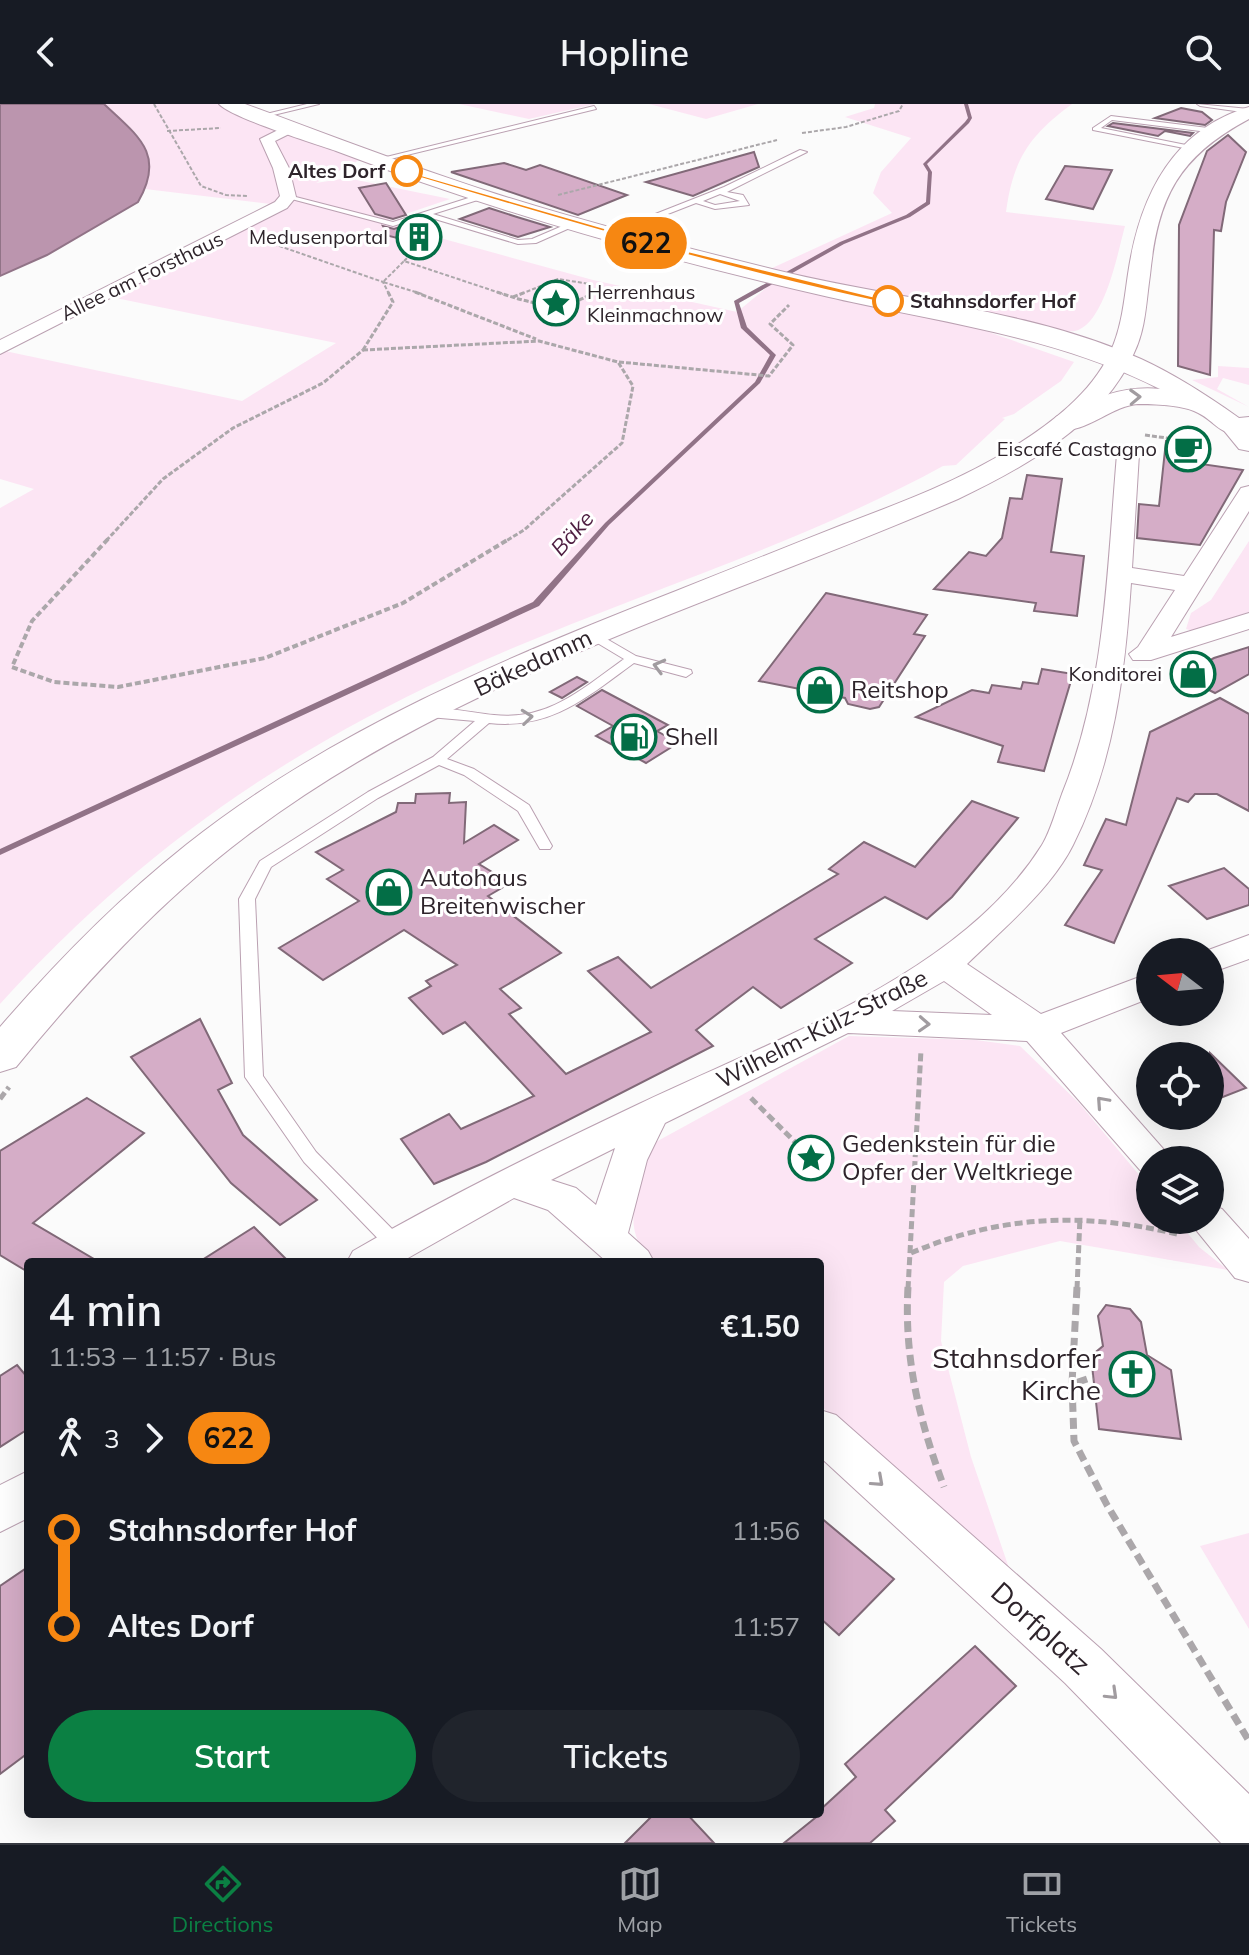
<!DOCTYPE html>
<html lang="en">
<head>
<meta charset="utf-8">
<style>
  :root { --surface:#171b24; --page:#20242c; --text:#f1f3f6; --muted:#9ea1a6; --line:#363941; --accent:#0b8043 }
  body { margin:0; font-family:Mulish,sans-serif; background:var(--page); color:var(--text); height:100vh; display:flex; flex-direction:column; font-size:30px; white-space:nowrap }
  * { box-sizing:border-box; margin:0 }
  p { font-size:26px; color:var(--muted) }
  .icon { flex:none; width:44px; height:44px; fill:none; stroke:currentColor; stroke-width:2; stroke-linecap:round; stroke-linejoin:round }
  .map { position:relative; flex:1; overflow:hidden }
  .side { position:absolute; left:24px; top:1154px; width:800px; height:560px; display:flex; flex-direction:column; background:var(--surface); border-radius:8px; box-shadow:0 8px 32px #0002 }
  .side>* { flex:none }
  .badge { padding:0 16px; border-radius:26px; font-size:28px; line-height:52px }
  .needle { width:52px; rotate:286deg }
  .tools { position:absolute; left:1136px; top:834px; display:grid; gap:16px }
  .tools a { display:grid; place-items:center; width:88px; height:88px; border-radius:50%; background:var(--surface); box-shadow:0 8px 32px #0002; font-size:40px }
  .map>.badge { position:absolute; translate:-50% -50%; box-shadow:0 0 0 4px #fff }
  .legs { display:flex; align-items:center; gap:12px; height:88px; padding:0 24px; font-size:26px }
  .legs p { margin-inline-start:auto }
  .head { display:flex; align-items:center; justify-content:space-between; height:136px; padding:0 24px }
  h1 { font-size:44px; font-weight:600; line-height:60px }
  .cta { display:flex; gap:16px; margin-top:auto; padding:16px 24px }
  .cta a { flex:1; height:92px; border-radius:48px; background:var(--accent); color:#fff; font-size:32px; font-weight:600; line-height:92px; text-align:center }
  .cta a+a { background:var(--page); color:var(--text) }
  ul { padding:0 24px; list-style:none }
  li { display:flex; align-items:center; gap:28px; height:96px; font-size:30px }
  li i { display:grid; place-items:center; width:12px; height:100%; margin:0 10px; background:currentColor }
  li i::after { content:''; width:20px; height:20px; margin:-10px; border:6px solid; border-radius:50%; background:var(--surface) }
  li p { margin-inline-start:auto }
  li:first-child i { background:linear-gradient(#0000 50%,currentColor 0) }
  li:last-child i { background:linear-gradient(currentColor 50%,#0000 0) }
  header { display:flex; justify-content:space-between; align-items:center; height:104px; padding:0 24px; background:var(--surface); font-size:36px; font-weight:600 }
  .tabs { display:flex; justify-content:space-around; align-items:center; height:112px; border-top:2px solid var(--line); background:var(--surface); font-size:22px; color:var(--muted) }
  .tabs a { display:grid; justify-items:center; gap:4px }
  .tabs .selected { color:var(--accent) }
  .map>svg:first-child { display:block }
  .green { fill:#fce5f4 }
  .water { fill:#bb95ae; stroke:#917387; stroke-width:2 }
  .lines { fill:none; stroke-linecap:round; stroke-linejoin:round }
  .stream { fill:#917387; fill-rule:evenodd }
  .building { fill:#d5adc7; stroke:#816978; stroke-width:2 }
  .service-casing { stroke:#baa0b1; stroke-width:2 }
  .minor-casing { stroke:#baa0b1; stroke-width:2 }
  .tertiary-casing { stroke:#baa0b1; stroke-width:2 }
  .secondary-casing { stroke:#baa0b1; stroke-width:2 }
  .path-far4 { stroke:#aba7aa; stroke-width:2; stroke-dasharray:4 2; stroke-linecap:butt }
  .path-far3 { stroke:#aba7aa; stroke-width:3; stroke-dasharray:5 2; stroke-linecap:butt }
  .path-far2 { stroke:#aba7aa; stroke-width:4; stroke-dasharray:6 3; stroke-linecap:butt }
  .path-far1 { stroke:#aba7aa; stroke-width:5; stroke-dasharray:8 4; stroke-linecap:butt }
  .path { stroke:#aba7aa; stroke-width:7; stroke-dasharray:11 6; stroke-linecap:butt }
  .service { fill:#fff; fill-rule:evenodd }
  .minor { fill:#fff; fill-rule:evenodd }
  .tertiary { fill:#fff; fill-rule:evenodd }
  .secondary { fill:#fff; fill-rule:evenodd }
  .oneway { stroke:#a19ca0 }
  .line-1 { fill:#f68712; stroke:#fff; stroke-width:2 }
  .stop-1-dot { fill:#fff; stroke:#f68712; stroke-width:4 }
  .labels { text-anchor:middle; stroke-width:6; stroke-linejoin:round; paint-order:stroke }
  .far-stop-label { font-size:20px; font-weight:bold; fill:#2e242b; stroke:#fff; text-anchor:end }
  .far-poi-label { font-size:20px; fill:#2e242b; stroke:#fff; text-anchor:end }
  .far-street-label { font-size:20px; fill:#2e242b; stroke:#fff }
  .far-water-label { font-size:22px; font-style:italic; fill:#4d1d40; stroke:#fff }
  .street-label { font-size:24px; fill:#2e242b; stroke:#fff }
  .poi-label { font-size:24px; fill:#2e242b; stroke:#fff; text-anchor:start }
  .near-poi-label { font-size:28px; fill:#2e242b; stroke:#fff; text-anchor:end }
  .near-street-label { font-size:28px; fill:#2e242b; stroke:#fff }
</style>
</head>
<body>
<header><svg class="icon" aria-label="back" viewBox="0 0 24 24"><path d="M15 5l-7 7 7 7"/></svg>Hopline<svg class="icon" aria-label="search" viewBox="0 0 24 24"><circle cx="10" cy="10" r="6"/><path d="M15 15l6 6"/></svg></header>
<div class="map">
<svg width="1249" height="1739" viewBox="0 0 1249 1739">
  <rect width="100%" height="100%" fill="#fbfbfb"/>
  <g class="green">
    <path d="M104,0H228L367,52L316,79L347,74L450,95L382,118L593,176L737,208L772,179L980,225L1074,258L1061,277L1014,310L1002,314L1005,315L956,361L943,362C786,448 612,496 450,572C272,655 133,754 0,900V404L34,385L0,375V246L242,297L336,239L101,191L279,101L145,85C156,37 137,30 104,0Z"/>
    <polygon points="459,0 595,0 529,15"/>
    <polygon points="649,0 758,0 706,15"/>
    <path d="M875,0H1072C1030,31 1013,55 1006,108L1125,122C1118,147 1105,220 1075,227C1066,228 1053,225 1044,224L770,165L892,109L873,89L881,68L911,34L845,13L874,4Z"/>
    <polygon points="1218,262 1249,264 1249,281 1223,274 1217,285 1249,303 1192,276 1218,273"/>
    <polygon points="1249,437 1249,508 1193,527 1186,525 1191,509 1211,496"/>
    <path d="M849,932L976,936L1020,942L1079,999L1150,1084V1116H1177L1199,1143L1228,1166L1060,1137L963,1162L944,1178L941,1237L971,1353L1010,1467L820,1301V1158H654C615,1125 641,1079 654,1039Z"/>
    <polygon points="1249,1429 1249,1525 1200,1442"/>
  </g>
  <path class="water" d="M0,0H104C138,32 166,50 138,98L47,151L0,172Z"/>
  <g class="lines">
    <polygon class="stream" points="964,0 968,0 972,14 969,19 927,60 932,68 930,100 910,113 844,140 739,199 747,223 776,251 760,279 609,421 539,502 0,751 0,745 533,498 605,419 755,278 770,251 741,224 734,197 840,138 906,111 926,98 928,68 923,60 965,18 968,14"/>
  </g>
  <g class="building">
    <polygon points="1181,4 1202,8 1212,16 1205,21 1155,14"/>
    <polygon points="1113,19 1193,29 1190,32 1165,27 1158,32 1108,22"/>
    <polygon points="1228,31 1246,48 1226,98 1221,127 1214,126 1210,271 1178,262 1179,121 1207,47"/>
    <polygon points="754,48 759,63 693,92 646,78"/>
    <polygon points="504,59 526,66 540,61 627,91 578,111 451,68"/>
    <polygon points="1065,62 1112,66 1093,105 1046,95"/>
    <polygon points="386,79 406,111 393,115 375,110 359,84"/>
    <polygon points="489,104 517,113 550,123 518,133 460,115"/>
    <polygon points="411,119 425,141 389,132 383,122 394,125"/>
    <polygon points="1166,337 1203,341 1201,360 1243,366 1200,441 1137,434 1139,400 1159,402"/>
    <polygon points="1027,371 1062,375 1051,448 1084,452 1077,512 1034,507 1036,499 934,485 969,448 986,452 1002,434 1010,394 1022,395"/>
    <polygon points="826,489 927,511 914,530 925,532 879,603 870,605 848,600 845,594 759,577"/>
    <polygon points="1249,543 1249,570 1215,589 1181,572 1214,554"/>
    <polygon points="1042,565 1073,570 1044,667 998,658 1003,642 916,613 972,586 989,589 992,581 1021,585 1023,578 1038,580"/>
    <polygon points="577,573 587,578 562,594 550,588"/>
    <polygon points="602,586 668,621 657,627 678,639 646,659 596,632 613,622 577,602"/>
    <polygon points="1220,594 1249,610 1249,707 1217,690 1195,690 1188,698 1177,694 1114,839 1065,821 1102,766 1084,761 1106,715 1126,721 1150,628"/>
    <polygon points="450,689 449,699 466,698 464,739 494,721 518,736 479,760 510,779 488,792 561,849 500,885 521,904 509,910 566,970 651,928 588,867 618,853 651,884 838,770 829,765 864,738 915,763 972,697 1018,714 952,793 927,815 885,793 815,835 852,859 781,904 753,883 696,926 713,942 486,1058 434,1080 401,1035 449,1010 461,1025 534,992 465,918 443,930 409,894 431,882 426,877 457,861 404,826 323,876 279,844 359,797 327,775 343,766 316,748 396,708 398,699 415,699 416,690"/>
    <polygon points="1224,764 1249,785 1249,801 1207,815 1169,782"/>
    <polygon points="200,915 232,979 218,986 243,1031 317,1096 280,1121 231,1079 131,953"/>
    <polygon points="1210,949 1246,984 1210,998"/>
    <polygon points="87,994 144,1029 33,1119 99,1158 28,1158 28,1168 0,1151 0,1047"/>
    <polygon points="254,1123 289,1158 199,1158"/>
    <polygon points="1106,1201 1130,1205 1141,1218 1147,1251 1171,1266 1181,1335 1099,1325 1091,1252 1103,1242 1098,1212"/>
    <polygon points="17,1261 28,1274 28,1325 0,1343 0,1272"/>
    <polygon points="820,1413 894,1475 839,1531 820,1514"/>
    <polygon points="28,1463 28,1649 0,1670 0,1482"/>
    <polygon points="975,1542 1016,1582 885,1706 895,1717 870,1739 784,1739 820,1710 820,1706 856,1673 845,1660"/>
    <polygon points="654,1710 687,1710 714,1739 625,1739"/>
  </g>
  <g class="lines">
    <g class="service-casing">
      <g id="service">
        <polygon points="307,0 319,0 261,14 258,12"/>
        <polygon points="1197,0 1249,5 1249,9 1200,2"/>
        <polygon points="594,2 596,5 378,58 374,56"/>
        <polygon points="1111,12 1216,25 1219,27 1216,29 1112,16 1101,24 1196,43 1194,46 1093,26 1093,24"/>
        <path d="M800,46L807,48L727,88L743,91L749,101L715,105L696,99L614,131L607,129L724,83ZM720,90L740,97L715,101L703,97Z"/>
        <polygon points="481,90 484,94 433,110 518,136 532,135 574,117 581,119 536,139 518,140 425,112 393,122 284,93 288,91 393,118"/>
        <path d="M593,527L636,552L691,566L692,569L686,573L634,559C587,593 551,626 489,619L447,655L474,665L529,701L552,742L550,745H540L518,707L464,671L439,661L378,694L271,763L255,795L263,972L316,1048L402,1135L404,1140L402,1145L395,1147L388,1145L304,1058L245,973L239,795L260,757L368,688L433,653L475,617L429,613L424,612V606C447,602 471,609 494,611C548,617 582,585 624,555L589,534V528Z"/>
      </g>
    </g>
    <g class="minor-casing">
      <g id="minor">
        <polygon points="290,20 295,21 295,27 275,37 289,64 296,93 287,104 0,250 0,236 275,98 280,92 273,64 260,35"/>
        <path d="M1128,343L1139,350L1132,464L1184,472L1241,384L1249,382V407L1171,533L1249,509V525L1151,556H1133L1129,550L1138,543L1175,486L1131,479C1125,570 1114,659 1073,741C1051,785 1002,826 967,860L1041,910L1150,869V894L1061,929L1173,1056H1150V1069L1140,1066L1027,937L848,929L665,1019L647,1056L628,1129L648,1147L654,1158H607L548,1106L514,1094L401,1158H347L353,1147C446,1093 542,1046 639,1000C772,936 960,872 1042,741C1051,726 1056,706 1062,690C1106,582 1107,465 1117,350ZM944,877L992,911L892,907ZM615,1044L596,1101L576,1084L551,1076Z"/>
        <polygon points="1249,831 1249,855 1210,869 1210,848 1203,848"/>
        <polygon points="1210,1101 1222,1105 1249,1135 1249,1178 1235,1174 1188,1116 1210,1116"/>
        <polygon points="820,1306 836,1311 1101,1545 1249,1690 1249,1739 1221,1739 1065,1579 820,1353"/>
        <polygon points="28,1367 28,1414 0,1428 0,1381"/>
      </g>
    </g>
    <g class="tertiary-casing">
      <g id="tertiary">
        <path d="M1249,3V15C1178,53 1158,93 1150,171C1146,198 1146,224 1134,249C1102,321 1025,363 958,395C718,499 456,573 245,733C158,799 85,879 16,963L0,968V923C57,857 118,795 186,741C331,626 505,554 676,487C731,465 786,443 842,421C900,399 959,377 1012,344C1050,320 1090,291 1110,249C1122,223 1124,197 1128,170C1139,95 1171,26 1249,3Z"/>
        <polygon points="1234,315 1249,323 1249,347 1239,345 1221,323 1225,317"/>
      </g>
    </g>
    <g class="secondary-casing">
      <path id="secondary" d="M219,0H245C324,29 404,60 484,86C580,117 679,142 776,166C896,196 1027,204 1141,255C1176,271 1208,292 1239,314L1249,313V329C1217,334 1218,317 1194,307C1180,301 1154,300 1138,300C1110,302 1084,332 1056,325L1052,319L1056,313C1089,296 1122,281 1160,285C1055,232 942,219 829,193C662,155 496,108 336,47C313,39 232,14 219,0Z"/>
    </g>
    <g class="path-far4">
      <polyline points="154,0 201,82 226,91 247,92"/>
      <polyline points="167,27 221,24"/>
      <polyline points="802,29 846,23 899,7 903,0"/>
      <polyline points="558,91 777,36"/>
      <polyline points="262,136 383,178 389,190"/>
      <polyline points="404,157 427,135 422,133"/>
      <polyline points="422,190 383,178 404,157 503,190"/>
      <polyline points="521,190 558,175 590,180 592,190"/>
    </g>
    <g class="path-far3">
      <polyline points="415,188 536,235"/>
      <path d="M497,188C529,199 565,210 593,188"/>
      <polyline points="513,193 526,188"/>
      <polyline points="363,246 393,198 388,188"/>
      <polyline points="363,246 539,237 618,258 633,282 622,339 524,426 506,437"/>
      <polyline points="619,258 769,272 793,241 770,220 789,201"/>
      <polyline points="1145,331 1210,340"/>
      <polyline points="106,437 163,375 233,324 323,279 363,246"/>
    </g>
    <polyline class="path-far2" points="108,435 32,517 12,563 54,578 118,583 265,554 403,499 509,435"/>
    <g class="path-far1">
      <polyline points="751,994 811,1054"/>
      <polyline points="0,995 9,983"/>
      <path d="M911,1149C1000,1111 1084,1108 1177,1130"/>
      <polyline points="908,1185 921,946"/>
      <polyline points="1077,1185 1080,1113"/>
    </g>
    <g class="path">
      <path d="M908,1183C904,1254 919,1316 944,1383"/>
      <polyline points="1077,1183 1072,1280 1093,1273"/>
      <polyline points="1072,1280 1074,1337 1107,1401 1249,1637"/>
    </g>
    <use href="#service" class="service"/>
    <use href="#minor" class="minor"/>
    <use href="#tertiary" class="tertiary"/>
    <use href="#secondary" class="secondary"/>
  </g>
  <defs><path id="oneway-chevron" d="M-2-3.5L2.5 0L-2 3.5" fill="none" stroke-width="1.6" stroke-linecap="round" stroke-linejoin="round" transform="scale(2)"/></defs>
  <g class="oneway">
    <use href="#oneway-chevron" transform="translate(1135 293) rotate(-2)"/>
    <use href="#oneway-chevron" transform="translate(659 562) rotate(-165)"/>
    <use href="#oneway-chevron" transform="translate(527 613) rotate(-6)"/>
    <use href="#oneway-chevron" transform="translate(924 920) rotate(3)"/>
    <use href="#oneway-chevron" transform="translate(1102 998) rotate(-132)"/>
    <use href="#oneway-chevron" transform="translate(878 1377) rotate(42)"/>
    <use href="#oneway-chevron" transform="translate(1112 1590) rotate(44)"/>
  </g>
  <path class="line-1" d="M404,66L663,141L892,197L888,200C724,165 565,117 404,69Z"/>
  <defs>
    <g id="building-ring" transform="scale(2.3)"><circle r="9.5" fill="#fff" stroke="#036e46" stroke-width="1.5"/><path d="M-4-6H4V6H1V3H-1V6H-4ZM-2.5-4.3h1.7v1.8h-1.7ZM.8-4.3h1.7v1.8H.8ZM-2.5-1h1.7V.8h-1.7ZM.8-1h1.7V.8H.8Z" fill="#036e46"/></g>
    <g id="sight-ring" transform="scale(2.3)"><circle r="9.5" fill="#fff" stroke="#036e46" stroke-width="1.5"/><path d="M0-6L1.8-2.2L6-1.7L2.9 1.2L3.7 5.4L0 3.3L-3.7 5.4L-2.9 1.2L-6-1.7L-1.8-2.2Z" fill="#036e46"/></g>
    <g id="cafe-ring" transform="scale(2.3)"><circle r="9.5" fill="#fff" stroke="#036e46" stroke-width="1.5"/><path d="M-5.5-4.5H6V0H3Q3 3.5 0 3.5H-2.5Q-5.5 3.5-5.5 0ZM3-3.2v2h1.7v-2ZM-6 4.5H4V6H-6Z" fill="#036e46"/></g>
    <g id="shop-ring" transform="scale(2.3)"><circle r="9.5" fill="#fff" stroke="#036e46" stroke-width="1.5"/><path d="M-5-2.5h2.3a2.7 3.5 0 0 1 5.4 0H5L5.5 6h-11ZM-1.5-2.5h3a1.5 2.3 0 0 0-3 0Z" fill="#036e46"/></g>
    <g id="fuel-ring" transform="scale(2.3)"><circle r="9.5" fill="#fff" stroke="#036e46" stroke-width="1.5"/><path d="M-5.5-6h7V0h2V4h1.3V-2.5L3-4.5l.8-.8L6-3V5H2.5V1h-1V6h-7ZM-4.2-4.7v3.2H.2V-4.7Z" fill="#036e46"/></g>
    <g id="church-ring" transform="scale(2.3)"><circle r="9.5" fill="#fff" stroke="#036e46" stroke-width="1.5"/><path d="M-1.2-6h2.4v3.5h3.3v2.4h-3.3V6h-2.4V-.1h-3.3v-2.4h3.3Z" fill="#036e46"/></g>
  </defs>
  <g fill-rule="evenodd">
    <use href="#building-ring" x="419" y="133"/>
    <use href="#sight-ring" x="556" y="199"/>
    <use href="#cafe-ring" x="1188" y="345"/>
    <use href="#shop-ring" x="1193" y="570"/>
    <use href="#shop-ring" x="820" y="586"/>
    <use href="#fuel-ring" x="634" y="633"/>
    <use href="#shop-ring" x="389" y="788"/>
    <use href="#sight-ring" x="811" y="1054"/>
    <use href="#church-ring" x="1132" y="1270"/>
  </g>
  <g class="stop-1-dot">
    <circle cx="407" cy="67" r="14"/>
    <circle cx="888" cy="197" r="14"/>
  </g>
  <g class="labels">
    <g class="far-stop-label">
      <text x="385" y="74">Altes Dorf</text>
      <text x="910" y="204" text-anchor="start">Stahnsdorfer Hof</text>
    </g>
    <g class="far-poi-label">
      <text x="388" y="140">Medusenportal</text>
      <text x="587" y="195" text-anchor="start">Herrenhaus<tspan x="587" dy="23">Kleinmachnow</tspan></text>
      <text x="1157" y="352">Eiscafé Castagno</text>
      <text x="1162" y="577">Konditorei</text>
    </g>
    <g class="far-street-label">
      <text transform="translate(142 172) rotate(-26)" y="7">Allee am Forsthaus</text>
    </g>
    <g class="far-water-label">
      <text transform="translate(572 429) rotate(-48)" y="8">Bäke</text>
    </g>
    <g class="street-label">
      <text transform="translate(533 559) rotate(-25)" y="8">Bäkedamm</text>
      <text transform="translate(822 925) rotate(-27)" y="8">Wilhelm-Külz-Straße</text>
    </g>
    <g class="poi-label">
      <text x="851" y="594">Reitshop</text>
      <text x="665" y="641">Shell</text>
      <text x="420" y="782">Autohaus<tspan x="420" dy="28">Breitenwischer</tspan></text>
      <text x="842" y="1048">Gedenkstein für die<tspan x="842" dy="28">Opfer der Weltkriege</tspan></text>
    </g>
    <g class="near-poi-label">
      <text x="1101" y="1264">Stahnsdorfer<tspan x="1101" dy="32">Kirche</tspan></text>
    </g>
    <g class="near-street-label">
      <text transform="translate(1041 1524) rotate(42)" y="10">Dorfplatz</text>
    </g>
  </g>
</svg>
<div class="tools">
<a><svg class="needle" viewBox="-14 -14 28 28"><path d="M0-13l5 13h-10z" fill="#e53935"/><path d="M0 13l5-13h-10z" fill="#9ea1a6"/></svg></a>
<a><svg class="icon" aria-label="locate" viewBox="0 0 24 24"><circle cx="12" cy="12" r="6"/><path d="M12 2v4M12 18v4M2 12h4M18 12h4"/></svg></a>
<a><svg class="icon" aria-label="layers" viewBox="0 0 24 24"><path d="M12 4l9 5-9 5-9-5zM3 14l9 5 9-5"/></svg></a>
</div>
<b class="badge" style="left:646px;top:139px;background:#f68712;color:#111">622</b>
<section class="side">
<div class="head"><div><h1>4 min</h1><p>11:53 – 11:57 · Bus</p></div><b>€1.50</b></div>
<div class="legs"><svg class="icon" aria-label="walk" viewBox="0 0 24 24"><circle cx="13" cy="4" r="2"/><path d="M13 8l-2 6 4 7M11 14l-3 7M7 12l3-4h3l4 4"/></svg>3<svg class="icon" aria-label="forward" viewBox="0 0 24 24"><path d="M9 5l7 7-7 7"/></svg><b class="badge" style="background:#f68712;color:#111">622</b></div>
<ul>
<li><i style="color:#f68712"></i><b>Stahnsdorfer Hof</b><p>11:56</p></li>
<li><i style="color:#f68712"></i><b>Altes Dorf</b><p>11:57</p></li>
</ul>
<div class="cta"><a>Start</a><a>Tickets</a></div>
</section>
</div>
<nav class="tabs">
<a class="selected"><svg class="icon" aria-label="directions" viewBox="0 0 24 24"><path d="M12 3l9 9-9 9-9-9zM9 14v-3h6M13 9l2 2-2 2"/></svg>Directions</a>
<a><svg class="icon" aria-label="map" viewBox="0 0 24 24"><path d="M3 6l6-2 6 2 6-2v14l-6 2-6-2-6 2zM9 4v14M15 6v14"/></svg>Map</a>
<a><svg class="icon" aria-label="tickets" viewBox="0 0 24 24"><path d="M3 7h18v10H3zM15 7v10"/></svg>Tickets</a>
</nav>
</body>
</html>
